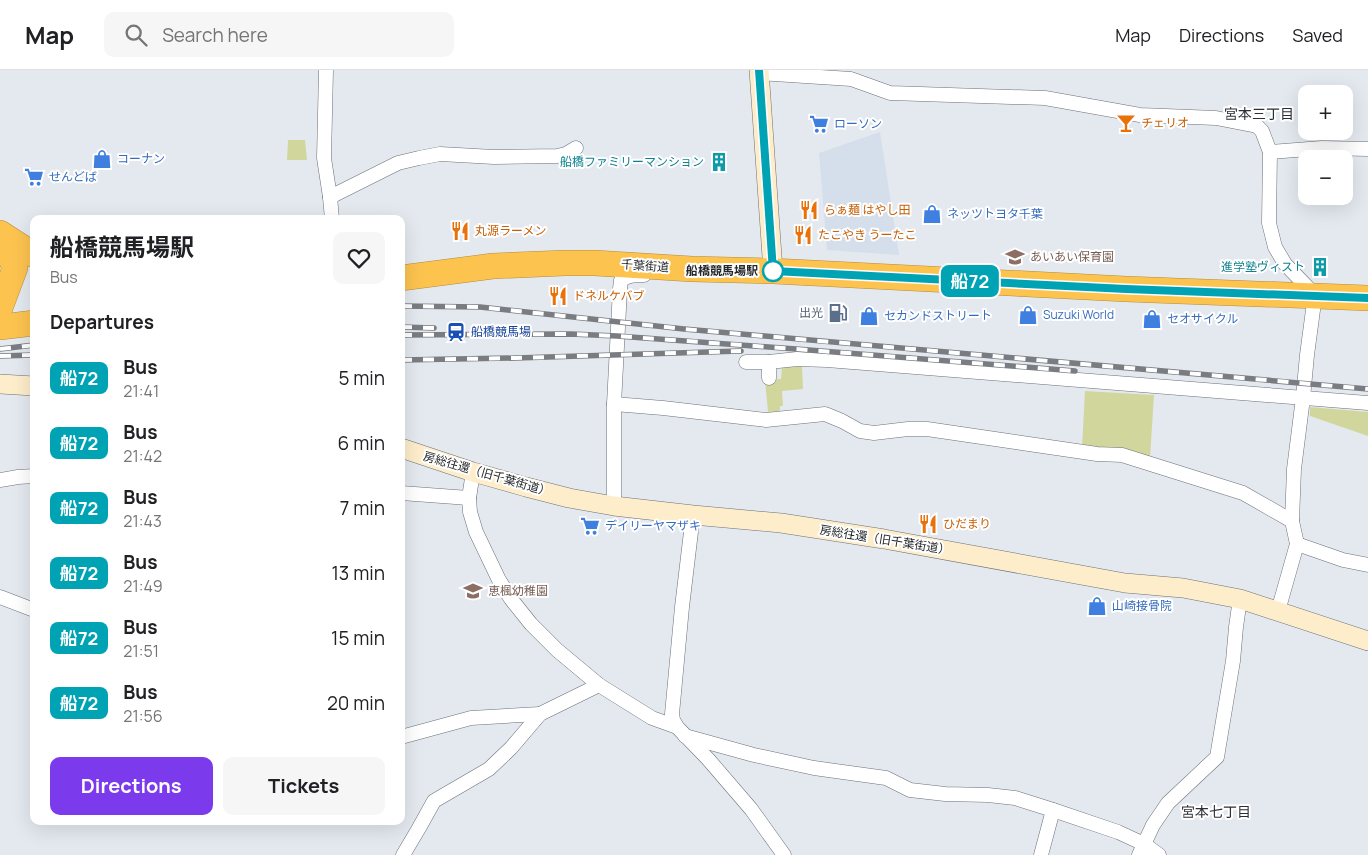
<!DOCTYPE html>
<html lang="en">
<head>
<meta charset="utf-8">
<style>
  :root { --surface:#fff; --page:#f6f6f6; --text:#202124; --muted:#757577; --line:#e0e0e0; --accent:#7c3aed }
  body { margin:0; font-family:Manrope,"Noto Sans JP",sans-serif; background:var(--page); color:var(--text); height:100vh; display:flex; flex-direction:column; font-size:19px; white-space:nowrap }
  * { box-sizing:border-box; margin:0 }
  p { font-size:16px; color:var(--muted) }
  .icon { flex:none; width:28px; height:28px; fill:none; stroke:currentColor; stroke-width:2; stroke-linecap:round; stroke-linejoin:round }
  .map { position:relative; flex:1; overflow:hidden }
  .panel { position:absolute; left:30px; top:145px; width:375px; height:610px; display:flex; flex-direction:column; background:var(--surface); border-radius:10px; box-shadow:0 5px 20px #0002 }
  .panel>* { flex:none }
  .badge { padding:0 10px; border-radius:8px; font-size:18px; line-height:32px }
  .controls { position:absolute; left:1298px; top:15px; display:grid; gap:10px }
  .controls a { display:grid; place-items:center; width:55px; height:55px; border-radius:10px; background:var(--surface); box-shadow:0 5px 20px #0002; font-size:25px }
  .map>.badge { position:absolute; translate:-50% -50%; box-shadow:0 0 0 2px #fff }
  h2 { padding:0 20px; font-size:19px; line-height:45px }
  .round { display:grid; place-items:center; flex:none; width:52px; height:52px; border-radius:10px; background:var(--page) }
  .head { display:flex; align-items:center; justify-content:space-between; height:85px; padding:0 20px }
  h1 { font-size:24px; font-weight:700; line-height:38px }
  .primary-button { display:flex; gap:10px; margin-top:auto; padding:10px 20px }
  .primary-button a { flex:1; height:58px; border-radius:10px; background:var(--accent); color:#fff; font-size:20px; font-weight:700; line-height:58px; text-align:center }
  .primary-button a+a { background:var(--page); color:var(--text) }
  ul { padding:0; list-style:none }
  li { display:flex; align-items:center; gap:15px; height:65px; padding:0 20px }
  li div { flex:1 }
  li b { display:block; font-size:19px }
  li em { font-style:normal }
  li .badge { min-width:55px; font-weight:700; text-align:center }
  header { display:flex; align-items:center; gap:30px; box-sizing:border-box; height:70px; padding:0 25px; background:var(--surface); border-bottom:1px solid var(--line) }
  header strong { font-size:24px }
  nav { display:flex; gap:28px; margin-inline-start:auto; font-size:18px }
  .search { width:350px; height:45px; background:var(--page); display:flex; align-items:center; gap:12px; box-sizing:border-box; padding:0 18px; border-radius:10px; color:var(--muted); font-size:19px }
  .map>svg:first-child { display:block }
  .built { fill:#d5deeb }
  .green { fill:#d1d79c }
  .lines { fill:none; stroke-linecap:round; stroke-linejoin:round }
  .street-casing { stroke:#6c7077; stroke-width:15 }
  .secondary-casing { stroke:#6c7077; stroke-width:20 }
  .highway-casing { stroke:#b18c42; stroke-width:26 }
  .street { stroke:#fff; stroke-width:14 }
  .secondary { stroke:#feedca; stroke-width:19 }
  .highway { stroke:#fcc34f; stroke-width:25 }
  .rail-casing { stroke:#797c81; stroke-width:5.5 }
  .rail { stroke:#fff; stroke-width:4; stroke-dasharray:11; stroke-linecap:butt }
  .line-casing { stroke:#fff; stroke-width:11 }
  .line { stroke:#00a3b4; stroke-width:8 }
  .stop-dot { fill:#fff; stroke:#00a3b4; stroke-width:2.5 }
  .labels { text-anchor:middle; stroke-width:4; stroke-linejoin:round; paint-order:stroke }
  .food-label { font-size:12px; fill:#c56008; stroke:#fff; text-anchor:start }
  .shop-label { font-size:12px; fill:#366cbe; stroke:#fff; text-anchor:start }
  .culture-label { font-size:12px; fill:#0d838f; stroke:#fff; text-anchor:end }
  .education-label { font-size:12px; fill:#785e54; stroke:#fff; text-anchor:start }
  .street-label { font-size:12px; fill:#25272a; stroke:#fff }
  .stop-label { font-size:12px; font-weight:bold; fill:#25272a; stroke:#fff; text-anchor:end }
  .service-label { font-size:12px; fill:#4e5e75; stroke:#fff; text-anchor:end }
  .transit-label { font-size:12px; fill:#164399; stroke:#fff; text-anchor:start }
  .neighbourhood-label { font-size:14px; fill:#2b2e34; stroke:#fff }
</style>
</head>
<body>
<header>
<strong>Map</strong>
<div class="search"><svg class="icon" aria-label="search" viewBox="0 0 24 24"><circle cx="10" cy="10" r="6"/><path d="M15 15l6 6"/></svg>Search here</div>
<nav><a>Map</a><a>Directions</a><a>Saved</a></nav>
</header>
<div class="map">
<svg width="1368" height="785" viewBox="0 0 1368 785">
  <rect width="100%" height="100%" fill="#e4e9f0"/>
  <polygon class="built" points="880,62 899,185 827,180 819,83"/>
  <g class="green">
    <polygon points="288,70 305,70 307,90 287,90"/>
    <polygon points="802,296 803,319 782,321 783,336 780,336 780,341 768,342 765,310 781,309 782,297"/>
    <polygon points="1085,321 1154,325 1150,388 1082,377"/>
    <polygon points="1310,337 1368,342 1368,366 1310,346"/>
  </g>
  <g class="lines">
    <g class="street-casing">
      <g id="street">
        <polyline points="326,0 324,88 330,127 332,149"/>
        <polyline points="759,3 851,9 890,23 1045,28 1140,45 1216,48 1257,56 1262,61 1270,82 1269,153 1275,177 1285,194 1315,225 1307,285 1303,328 1294,399 1292,451 1297,474 1278,541"/>
        <polyline points="1270,82 1322,78 1368,79"/>
        <polyline points="330,127 398,93 419,88 440,84 494,87 557,86 566,84 576,78"/>
        <polyline points="746,292 769,292 797,289 827,290 1368,333"/>
        <polyline points="769,292 769,308"/>
        <polyline points="614,334 663,338 766,350 825,344 842,351 860,361 874,363 908,359 927,359 1097,384 1122,385 1243,423 1292,451"/>
        <polyline points="473,402 469,428 470,442 476,462 499,510 511,529 531,554 557,580 599,615 652,648 677,657"/>
        <polyline points="0,410 18,407 34,406"/>
        <polyline points="401,423 469,428"/>
        <path d="M614,436V334L620,219L621,210C629,205 635,205 644,205"/>
        <polyline points="693,445 682,537 672,644 673,650 677,657 708,689 751,739 784,785"/>
        <polyline points="1297,474 1343,490 1368,495"/>
        <polyline points="0,527 34,540"/>
        <polyline points="685,666 754,685 814,698 886,708 910,720 945,724 988,725 1015,728 1053,740 1118,762 1144,774 1159,785"/>
        <polyline points="401,667 471,648 540,644"/>
        <polyline points="403,785 419,758 434,731 489,699 511,678 540,644 599,615"/>
        <polyline points="1041,785 1053,740"/>
        <polyline points="1139,785 1153,755 1168,733 1217,687 1233,591 1236,557 1240,529"/>
      </g>
    </g>
    <g class="secondary-casing">
      <g id="secondary">
        <polyline points="759,0 773,201"/>
        <polyline points="0,314 34,316"/>
        <polyline points="401,378 473,402 526,417 569,428 614,436 693,445 781,453 884,469 1125,513 1183,518 1240,529 1368,571"/>
      </g>
    </g>
    <g class="highway-casing">
      <g id="highway">
        <polyline points="0,163 34,185"/>
        <polyline points="401,208 493,196 565,193 595,193 692,199 773,201 1126,219 1368,228"/>
        <polyline points="0,238 15,198 0,164"/>
        <polyline points="0,257 34,253"/>
      </g>
    </g>
    <use href="#street" class="street"/>
    <use href="#secondary" class="secondary"/>
    <use href="#highway" class="highway"/>
    <g class="rail-casing">
      <g id="rail">
        <polyline points="401,236 480,237 684,259 1368,319"/>
        <polyline points="401,257 434,258"/>
        <polyline points="401,265 571,264 617,266 796,279 1075,301"/>
        <polyline points="0,279 34,275"/>
        <polyline points="0,286 34,285"/>
        <polyline points="401,290 516,288 741,281"/>
      </g>
    </g>
    <use href="#rail" class="rail"/>
  </g>
  <g class="lines">
    <g class="line-casing">
      <polyline id="line" points="759,0 773,201 1126,219 1368,228"/>
    </g>
    <use href="#line" class="line"/>
  </g>
  <defs>
    <g id="bar-bare" transform="scale(1.5)"><path d="M-6-5H6L.8 .8V4.5H3.5V6h-7V4.5H-.8V.8Z" fill="#e8710a" stroke="#fff" stroke-width="2.5" paint-order="stroke"/></g>
    <g id="supermarket-bare" transform="scale(1.5)"><path d="M-6-5.5h2.5l.6 2H6L4.5 2H-2.5L-4.4-4H-6ZM-1.5 3.2a1.3 1.3 0 1 0 .1 0ZM3 3.2a1.3 1.3 0 1 0 .1 0Z" fill="#3f7fe0" stroke="#fff" stroke-width="2.5" paint-order="stroke"/></g>
    <g id="shop-bare" transform="scale(1.5)"><path d="M-5-2.5h2.3a2.7 3.5 0 0 1 5.4 0H5L5.5 6h-11ZM-1.5-2.5h3a1.5 2.3 0 0 0-3 0Z" fill="#3f7fe0" stroke="#fff" stroke-width="2.5" paint-order="stroke"/></g>
    <g id="building-bare" transform="scale(1.5)"><path d="M-4-6H4V6H1V3H-1V6H-4ZM-2.5-4.3h1.7v1.8h-1.7ZM.8-4.3h1.7v1.8H.8ZM-2.5-1h1.7V.8h-1.7ZM.8-1h1.7V.8H.8Z" fill="#0f9aa8" stroke="#fff" stroke-width="2.5" paint-order="stroke"/></g>
    <g id="restaurant-bare" transform="scale(1.5)"><path d="M-5-6h1v4h1v-4h1v4h1v-4h1v5L-1.5 .5V6h-2V.5L-5-1ZM5-6V6H3V1.5H1.5Q1.5-4 5-6Z" fill="#e8710a" stroke="#fff" stroke-width="2.5" paint-order="stroke"/></g>
    <g id="school-bare" transform="scale(1.5)"><path d="M0-5L7-2L0 1L-7-2ZM-4 1L0 2.5L4 1V4Q0 6-4 4Z" fill="#8d6e63" stroke="#fff" stroke-width="2.5" paint-order="stroke"/></g>
    <g id="fuel-bare" transform="scale(1.5)"><path d="M-5.5-6h7V0h2V4h1.3V-2.5L3-4.5l.8-.8L6-3V5H2.5V1h-1V6h-7ZM-4.2-4.7v3.2H.2V-4.7Z" fill="#5c6f8a" stroke="#fff" stroke-width="2.5" paint-order="stroke"/></g>
    <g id="station-bare" transform="scale(1.5)"><path d="M-3-6H3Q5-6 5-4V2Q5 4 3 4L4.5 6H3L1.5 4h-3L-3 6H-4.5L-3 4Q-5 4-5 2V-4Q-5-6-3-6ZM-3.5-4v3h7v-3ZM-3.5 1v1.5H-2V1ZM2 1v1.5H3.5V1Z" fill="#1a4fb4" stroke="#fff" stroke-width="2.5" paint-order="stroke"/></g>
  </defs>
  <g fill-rule="evenodd">
    <use href="#bar-bare" x="1126" y="53"/>
    <use href="#supermarket-bare" x="819" y="54"/>
    <use href="#shop-bare" x="102" y="89"/>
    <use href="#building-bare" x="719" y="92"/>
    <use href="#supermarket-bare" x="34" y="107"/>
    <use href="#restaurant-bare" x="809" y="140"/>
    <use href="#shop-bare" x="932" y="144"/>
    <use href="#restaurant-bare" x="460" y="161"/>
    <use href="#restaurant-bare" x="803" y="165"/>
    <use href="#school-bare" x="1015" y="187"/>
    <use href="#building-bare" x="1320" y="197"/>
    <use href="#restaurant-bare" x="558" y="226"/>
    <use href="#fuel-bare" x="838" y="243"/>
    <use href="#shop-bare" x="1028" y="245"/>
    <use href="#shop-bare" x="869" y="246"/>
    <use href="#shop-bare" x="1152" y="249"/>
    <use href="#station-bare" x="456" y="262"/>
    <use href="#restaurant-bare" x="928" y="454"/>
    <use href="#supermarket-bare" x="590" y="456"/>
    <use href="#school-bare" x="473" y="521"/>
    <use href="#shop-bare" x="1097" y="536"/>
  </g>
  <circle class="stop-dot" cx="773" cy="201" r="10"/>
  <g class="labels">
    <g class="food-label">
      <text x="1141" y="57">チェリオ</text>
      <text x="824" y="144">らぁ麺 はやし田</text>
      <text x="475" y="165">丸源ラーメン</text>
      <text x="818" y="169">たこやき うーたこ</text>
      <text x="573" y="230">ドネルケバブ</text>
      <text x="943" y="458">ひだまり</text>
    </g>
    <g class="shop-label">
      <text x="834" y="58">ローソン</text>
      <text x="117" y="93">コーナン</text>
      <text x="49" y="111">せんどば</text>
      <text x="947" y="148">ネッツトヨタ千葉</text>
      <text x="1043" y="249">Suzuki World</text>
      <text x="884" y="250">セカンドストリート</text>
      <text x="1167" y="253">セオサイクル</text>
      <text x="605" y="460">デイリーヤマザキ</text>
      <text x="1112" y="540">山崎接骨院</text>
    </g>
    <g class="culture-label">
      <text x="704" y="96">船橋ファミリーマンション</text>
      <text x="1305" y="201">進学塾ヴィスト</text>
    </g>
    <g class="education-label">
      <text x="1030" y="191">あいあい保育園</text>
      <text x="488" y="525">恵楓幼稚園</text>
    </g>
    <g class="street-label">
      <text transform="translate(645 196) rotate(4)" y="4">千葉街道</text>
      <text transform="translate(487 404) rotate(16)" y="4">房総往還（旧千葉街道）</text>
      <text transform="translate(885 470) rotate(9)" y="4">房総往還（旧千葉街道）</text>
    </g>
    <g class="stop-label">
      <text x="758" y="205">船橋競馬場駅</text>
    </g>
    <g class="service-label">
      <text x="823" y="247">出光</text>
    </g>
    <g class="transit-label">
      <text x="471" y="266">船橋競馬場</text>
    </g>
    <g class="neighbourhood-label">
      <text x="1259" y="49">宮本三丁目</text>
      <text x="1216" y="747">宮本七丁目</text>
    </g>
  </g>
</svg>
<div class="controls">
<a>+</a>
<a>−</a>
</div>
<b class="badge" style="left:970px;top:211px;background:#00a3b4;color:#fff">船72</b>
<section class="panel">
<div class="head"><div><h1>船橋競馬場駅</h1><p>Bus</p></div><a class="round"><svg class="icon" aria-label="heart" viewBox="0 0 24 24"><path d="M12 20l-8-8c-3-5 5-10 8-4 3-6 11-1 8 4z"/></svg></a></div>
<h2>Departures</h2>
<ul>
<li><span class="badge" style="background:#00a3b4;color:#fff">船72</span><div><b>Bus</b><p>21:41</p></div><em>5 min</em></li>
<li><span class="badge" style="background:#00a3b4;color:#fff">船72</span><div><b>Bus</b><p>21:42</p></div><em>6 min</em></li>
<li><span class="badge" style="background:#00a3b4;color:#fff">船72</span><div><b>Bus</b><p>21:43</p></div><em>7 min</em></li>
<li><span class="badge" style="background:#00a3b4;color:#fff">船72</span><div><b>Bus</b><p>21:49</p></div><em>13 min</em></li>
<li><span class="badge" style="background:#00a3b4;color:#fff">船72</span><div><b>Bus</b><p>21:51</p></div><em>15 min</em></li>
<li><span class="badge" style="background:#00a3b4;color:#fff">船72</span><div><b>Bus</b><p>21:56</p></div><em>20 min</em></li>
</ul>
<div class="primary-button"><a>Directions</a><a>Tickets</a></div>
</section>
</div>
</body>
</html>
